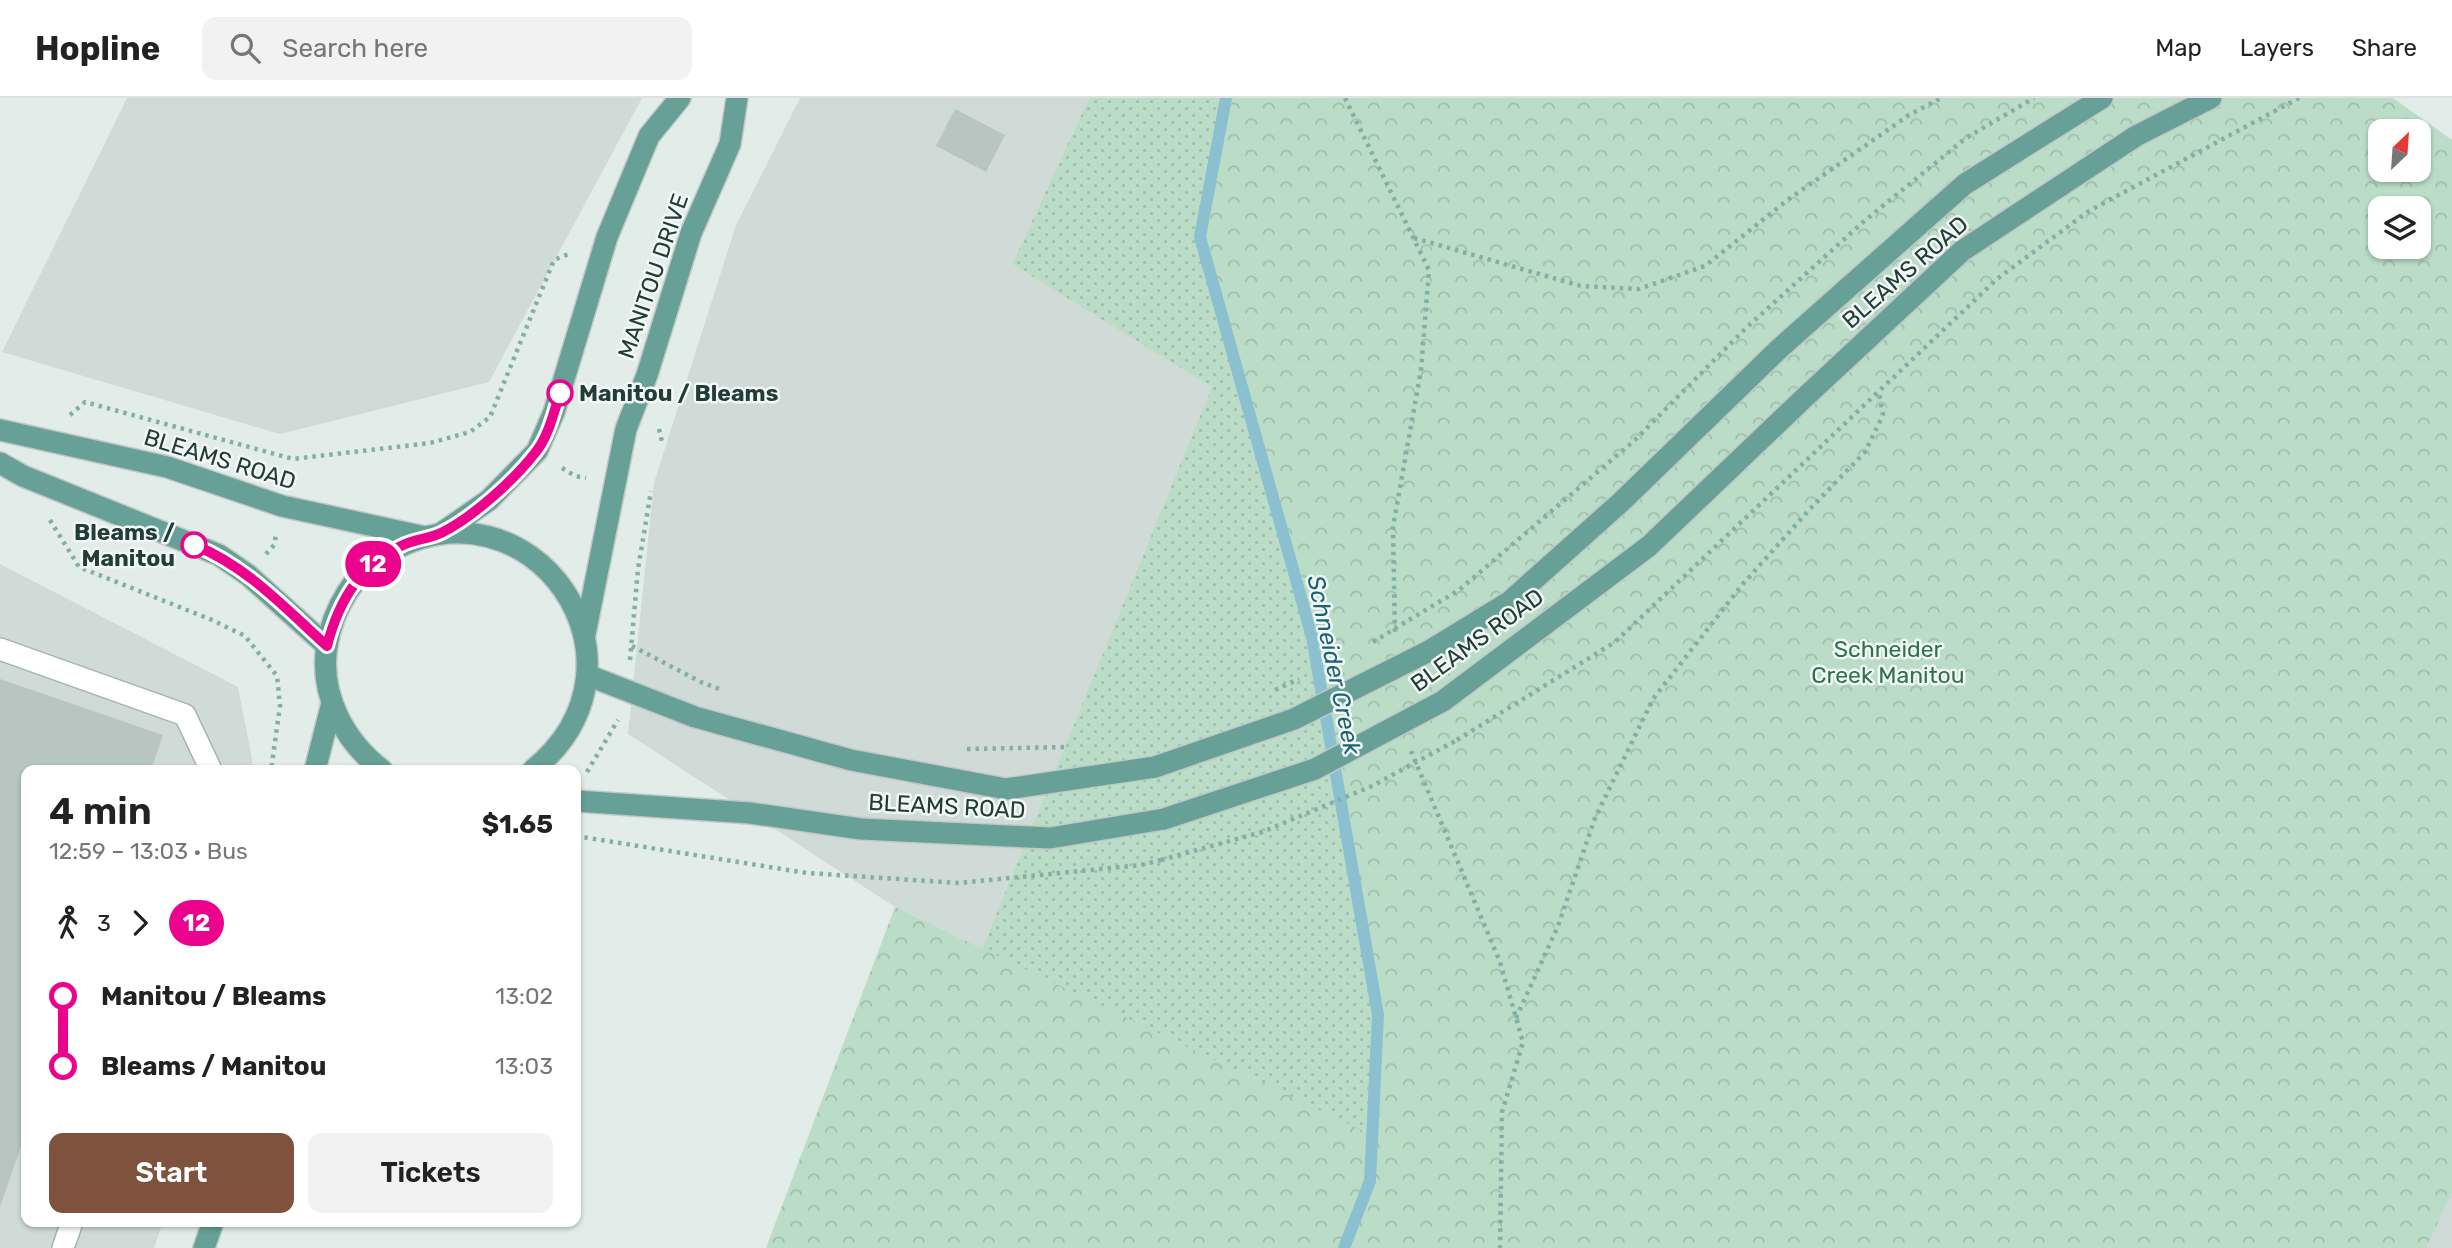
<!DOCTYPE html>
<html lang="en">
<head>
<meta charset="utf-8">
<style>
  :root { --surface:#fff; --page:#f2f2f2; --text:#222; --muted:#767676; --line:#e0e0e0; --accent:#7e523c }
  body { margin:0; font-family:Rubik,sans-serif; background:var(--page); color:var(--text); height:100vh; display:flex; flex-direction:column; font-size:26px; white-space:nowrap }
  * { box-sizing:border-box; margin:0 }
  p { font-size:23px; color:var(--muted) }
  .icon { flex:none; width:38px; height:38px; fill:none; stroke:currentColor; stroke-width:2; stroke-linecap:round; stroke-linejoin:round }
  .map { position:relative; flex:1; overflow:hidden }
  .panel { position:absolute; left:21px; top:667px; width:560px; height:462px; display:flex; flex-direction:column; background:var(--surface); border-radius:14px; box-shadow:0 2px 5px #0004 }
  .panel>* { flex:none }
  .badge { padding:0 14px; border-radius:23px; font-size:24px; line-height:46px }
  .needle { width:46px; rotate:25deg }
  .tools { position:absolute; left:2368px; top:21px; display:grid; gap:14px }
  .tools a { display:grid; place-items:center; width:63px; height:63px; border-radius:14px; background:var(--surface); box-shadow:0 2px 5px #0004; font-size:35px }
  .map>.badge { position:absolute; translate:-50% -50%; box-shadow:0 0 0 4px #fff }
  .legs { display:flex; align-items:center; gap:10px; height:77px; padding:0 28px; font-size:23px }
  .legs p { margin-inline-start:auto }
  .overview { display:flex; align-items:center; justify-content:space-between; height:119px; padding:0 28px }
  h1 { font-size:38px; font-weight:600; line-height:52px }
  .button { display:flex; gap:14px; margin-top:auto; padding:14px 28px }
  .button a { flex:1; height:80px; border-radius:14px; background:var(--accent); color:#fff; font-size:28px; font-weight:600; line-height:80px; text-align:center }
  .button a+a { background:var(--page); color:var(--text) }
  ul { padding:0 28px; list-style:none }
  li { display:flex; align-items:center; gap:24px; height:70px; font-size:26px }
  li i { display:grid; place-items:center; width:10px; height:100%; margin:0 9px; background:currentColor }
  li i::after { content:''; width:18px; height:18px; margin:-9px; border:5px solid; border-radius:50%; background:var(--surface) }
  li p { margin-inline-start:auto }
  li:first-child i { background:linear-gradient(#0000 50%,currentColor 0) }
  li:last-child i { background:linear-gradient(currentColor 50%,#0000 0) }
  header { display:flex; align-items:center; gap:42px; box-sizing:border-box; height:98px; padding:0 35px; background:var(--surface); border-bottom:2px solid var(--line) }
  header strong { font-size:33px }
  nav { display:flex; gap:38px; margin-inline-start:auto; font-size:24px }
  .search { width:490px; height:63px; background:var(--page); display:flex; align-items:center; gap:18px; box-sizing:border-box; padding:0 24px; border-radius:14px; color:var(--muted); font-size:26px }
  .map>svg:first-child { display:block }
  .built { fill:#d0dbd7 }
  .grass { fill:url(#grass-dots) }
  .forest { fill:url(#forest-crowns); fill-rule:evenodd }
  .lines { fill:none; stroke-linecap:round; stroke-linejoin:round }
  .stream { stroke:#8bc0d0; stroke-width:12 }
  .building { fill:#b7c6c1 }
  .minor-casing { stroke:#a5b4af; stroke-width:24 }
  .major-casing { stroke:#c1c8c7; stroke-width:24 }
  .path { stroke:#83afa4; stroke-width:4.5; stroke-dasharray:3.5 5; stroke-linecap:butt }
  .minor { stroke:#fff; stroke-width:21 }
  .major { stroke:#67a096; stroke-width:21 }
  .major-bridge-casing { stroke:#c1c8c7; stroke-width:24; stroke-linecap:butt }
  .path-bridge { stroke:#83afa4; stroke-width:4.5; stroke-dasharray:3.5 5; stroke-linecap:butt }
  .major-bridge { stroke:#67a096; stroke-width:21 }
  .line-1-casing { stroke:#fff; stroke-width:16 }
  .line-1 { stroke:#eb028d; stroke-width:10 }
  .stop-1-dot { fill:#fff; stroke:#eb028d; stroke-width:3.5 }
  .labels { text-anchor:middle; stroke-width:5; stroke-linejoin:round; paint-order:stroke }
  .street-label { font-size:23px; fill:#223c37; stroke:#f2f8f6 }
  .stop-label { font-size:23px; font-weight:bold; fill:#223c37; stroke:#f2f8f6; text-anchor:start }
  .park-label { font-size:23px; fill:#2d724d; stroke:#f2f8f6 }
  .water-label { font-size:24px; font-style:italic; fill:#1d6177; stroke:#f2f8f6 }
</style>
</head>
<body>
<header>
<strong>Hopline</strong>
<div class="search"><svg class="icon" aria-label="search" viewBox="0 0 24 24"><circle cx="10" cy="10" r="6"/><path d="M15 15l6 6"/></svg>Search here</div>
<nav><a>Map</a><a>Layers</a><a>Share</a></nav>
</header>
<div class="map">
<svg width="2452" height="1150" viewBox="0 0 2452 1150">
  <defs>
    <pattern id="grass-dots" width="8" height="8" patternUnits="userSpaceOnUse" patternTransform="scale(1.75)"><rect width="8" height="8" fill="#bbdcc7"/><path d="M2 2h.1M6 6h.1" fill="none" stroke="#a0beac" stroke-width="1.8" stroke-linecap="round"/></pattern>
    <pattern id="forest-crowns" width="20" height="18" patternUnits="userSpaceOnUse" patternTransform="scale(1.75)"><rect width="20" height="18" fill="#bbdcc7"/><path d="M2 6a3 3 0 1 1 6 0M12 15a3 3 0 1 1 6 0" fill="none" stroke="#a0beac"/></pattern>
  </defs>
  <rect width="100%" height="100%" fill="#e2ece8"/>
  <g class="built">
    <polygon points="127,0 642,0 489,284 280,336 2,254"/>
    <polygon points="800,0 1089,0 1012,166 1213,288 982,851 895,809 628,636 654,385 736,127"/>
    <polygon points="0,466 238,589 254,672 26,672 26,1124 163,1124 154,1150 0,1150"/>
    <polygon points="2452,1095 2452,1150 2426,1150"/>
  </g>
  <polygon class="grass" points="1089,0 1226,0 1200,139 1312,539 1378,917 1372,1038 982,851 1212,289 1012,166"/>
  <path class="forest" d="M1226,0H2393L2452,42V1095L2426,1150H766L895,809L1372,1037L1378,917L1312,539L1200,139ZM2380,33H2418V72H2380ZM2380,110H2418V149H2380Z"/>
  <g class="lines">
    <polyline class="stream" points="1226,0 1200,139 1312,539 1378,917 1370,1083 1344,1150"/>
  </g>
  <g class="building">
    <polygon points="955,11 1005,37 986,74 936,48"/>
    <polygon points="0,581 163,637 151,672 26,672 26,1034 0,1109"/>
  </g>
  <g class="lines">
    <g class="minor-casing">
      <g id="minor">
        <polyline points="0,551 185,617 211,672"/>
        <polyline points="63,1150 72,1124"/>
      </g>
    </g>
    <g class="major-casing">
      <g id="major">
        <polyline points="0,332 167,369 282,408 425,439"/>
        <polyline points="0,365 23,378 219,457 248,477 327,548"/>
        <polyline points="440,436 489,402 537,353 554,314 607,139 649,38 680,0"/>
        <polyline points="585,536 626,331 647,277 691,135 730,46 737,0"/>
        <polyline points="1429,553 1509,504 1620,405 1780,250 1965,86 2102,0"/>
        <polyline points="587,577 695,619 851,662 1006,691 1155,669"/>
        <polyline points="1443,603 1649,448 1802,302 1962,153 2136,38 2211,0"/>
        <polyline points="315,672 332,605"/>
        <path d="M382,672C344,643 319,596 327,547C333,511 354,475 386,456C530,371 666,564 533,672"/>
        <polyline points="576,703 750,715 861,731 1050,740 1164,721"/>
        <polyline points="204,1150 213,1124"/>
      </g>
    </g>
    <g class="path">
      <polyline points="1345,0 1429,172 1421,272 1393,429 1395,537"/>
      <polyline points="1414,140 1581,188 1639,191 1705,168 1789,101 1909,17 1941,0"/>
      <polyline points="70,317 85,304 293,361 430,345 470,334 490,319 554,162 571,155"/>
      <polyline points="659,331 662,344"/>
      <polyline points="562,370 575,378 586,380"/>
      <polyline points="50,422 79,469 212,522 245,538 277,578 280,608 271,672"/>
      <polyline points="266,456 274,447 276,437"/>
      <polyline points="1409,522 1459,492 1635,342 1745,231 1862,125 1966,40 2034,0"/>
      <polyline points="632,548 701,584 722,592"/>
      <polyline points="630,562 638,471 651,393"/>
      <polyline points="1457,642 1615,544 1997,181 2089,113 2299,0"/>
      <polyline points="967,651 1067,649"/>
      <polyline points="1411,653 1500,864 1523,944 1502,1014 1500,1150"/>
      <polyline points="587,674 618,622"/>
      <polyline points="576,738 807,775 959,785 1141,767 1161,762"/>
      <polyline points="1516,920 1558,828 1595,720 1653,601 1742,487 1810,411 1865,354 1883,317 1879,295"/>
    </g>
    <use href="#minor" class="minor"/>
    <use href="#major" class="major"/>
    <g class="major-bridge-casing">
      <g id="major-bridge">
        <polyline points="1155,669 1294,621 1429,553"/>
        <polyline points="1164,721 1315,671 1443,603"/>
      </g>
    </g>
    <g class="path-bridge">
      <polyline points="1373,544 1409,522"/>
      <polyline points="1275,592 1299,581"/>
      <polyline points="1161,762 1262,734 1372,688 1457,642"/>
    </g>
    <use href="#major-bridge" class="major-bridge"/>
  </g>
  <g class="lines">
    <g class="line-1-casing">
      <path id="line-1" d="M194,447C247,468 286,511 327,548C338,505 359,467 401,448C413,441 429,441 441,435C472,420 514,382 535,355C548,340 554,314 560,295"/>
    </g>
    <use href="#line-1" class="line-1"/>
  </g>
  <g class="stop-1-dot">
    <circle cx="560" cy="295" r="12"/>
    <circle cx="194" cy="447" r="12"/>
  </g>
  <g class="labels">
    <g class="street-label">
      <text transform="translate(1905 174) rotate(-41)" y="8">BLEAMS ROAD</text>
      <text transform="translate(653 178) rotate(-71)" y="8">MANITOU DRIVE</text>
      <text transform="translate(220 361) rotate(17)" y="8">BLEAMS ROAD</text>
      <text transform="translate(1477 542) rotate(-36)" y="8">BLEAMS ROAD</text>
      <text transform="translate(947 708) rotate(3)" y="8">BLEAMS ROAD</text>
    </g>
    <g class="stop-label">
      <text x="579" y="303">Manitou / Bleams</text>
      <text x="175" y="442" text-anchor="end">Bleams /<tspan x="175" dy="26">Manitou</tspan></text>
    </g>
    <g class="park-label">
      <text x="1888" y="559">Schneider<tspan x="1888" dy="26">Creek Manitou</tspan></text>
    </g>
    <g class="water-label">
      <text transform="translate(1334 567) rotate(78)" y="8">Schneider Creek</text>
    </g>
  </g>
</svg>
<div class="tools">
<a><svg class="needle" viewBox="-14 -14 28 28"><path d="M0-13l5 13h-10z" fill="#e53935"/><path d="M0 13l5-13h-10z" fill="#767676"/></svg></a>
<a><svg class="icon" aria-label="layers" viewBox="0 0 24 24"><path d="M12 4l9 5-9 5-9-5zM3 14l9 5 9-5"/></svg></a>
</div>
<b class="badge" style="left:373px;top:466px;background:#eb028d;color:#fff">12</b>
<section class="panel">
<div class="overview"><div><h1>4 min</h1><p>12:59 – 13:03 · Bus</p></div><b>$1.65</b></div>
<div class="legs"><svg class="icon" aria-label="walk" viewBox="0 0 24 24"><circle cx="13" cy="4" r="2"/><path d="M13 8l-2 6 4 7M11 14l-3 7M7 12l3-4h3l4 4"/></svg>3<svg class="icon" aria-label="forward" viewBox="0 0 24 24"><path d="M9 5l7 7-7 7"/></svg><b class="badge" style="background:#eb028d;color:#fff">12</b></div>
<ul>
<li><i style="color:#eb028d"></i><b>Manitou / Bleams</b><p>13:02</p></li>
<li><i style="color:#eb028d"></i><b>Bleams / Manitou</b><p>13:03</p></li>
</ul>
<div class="button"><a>Start</a><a>Tickets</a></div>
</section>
</div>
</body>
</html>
